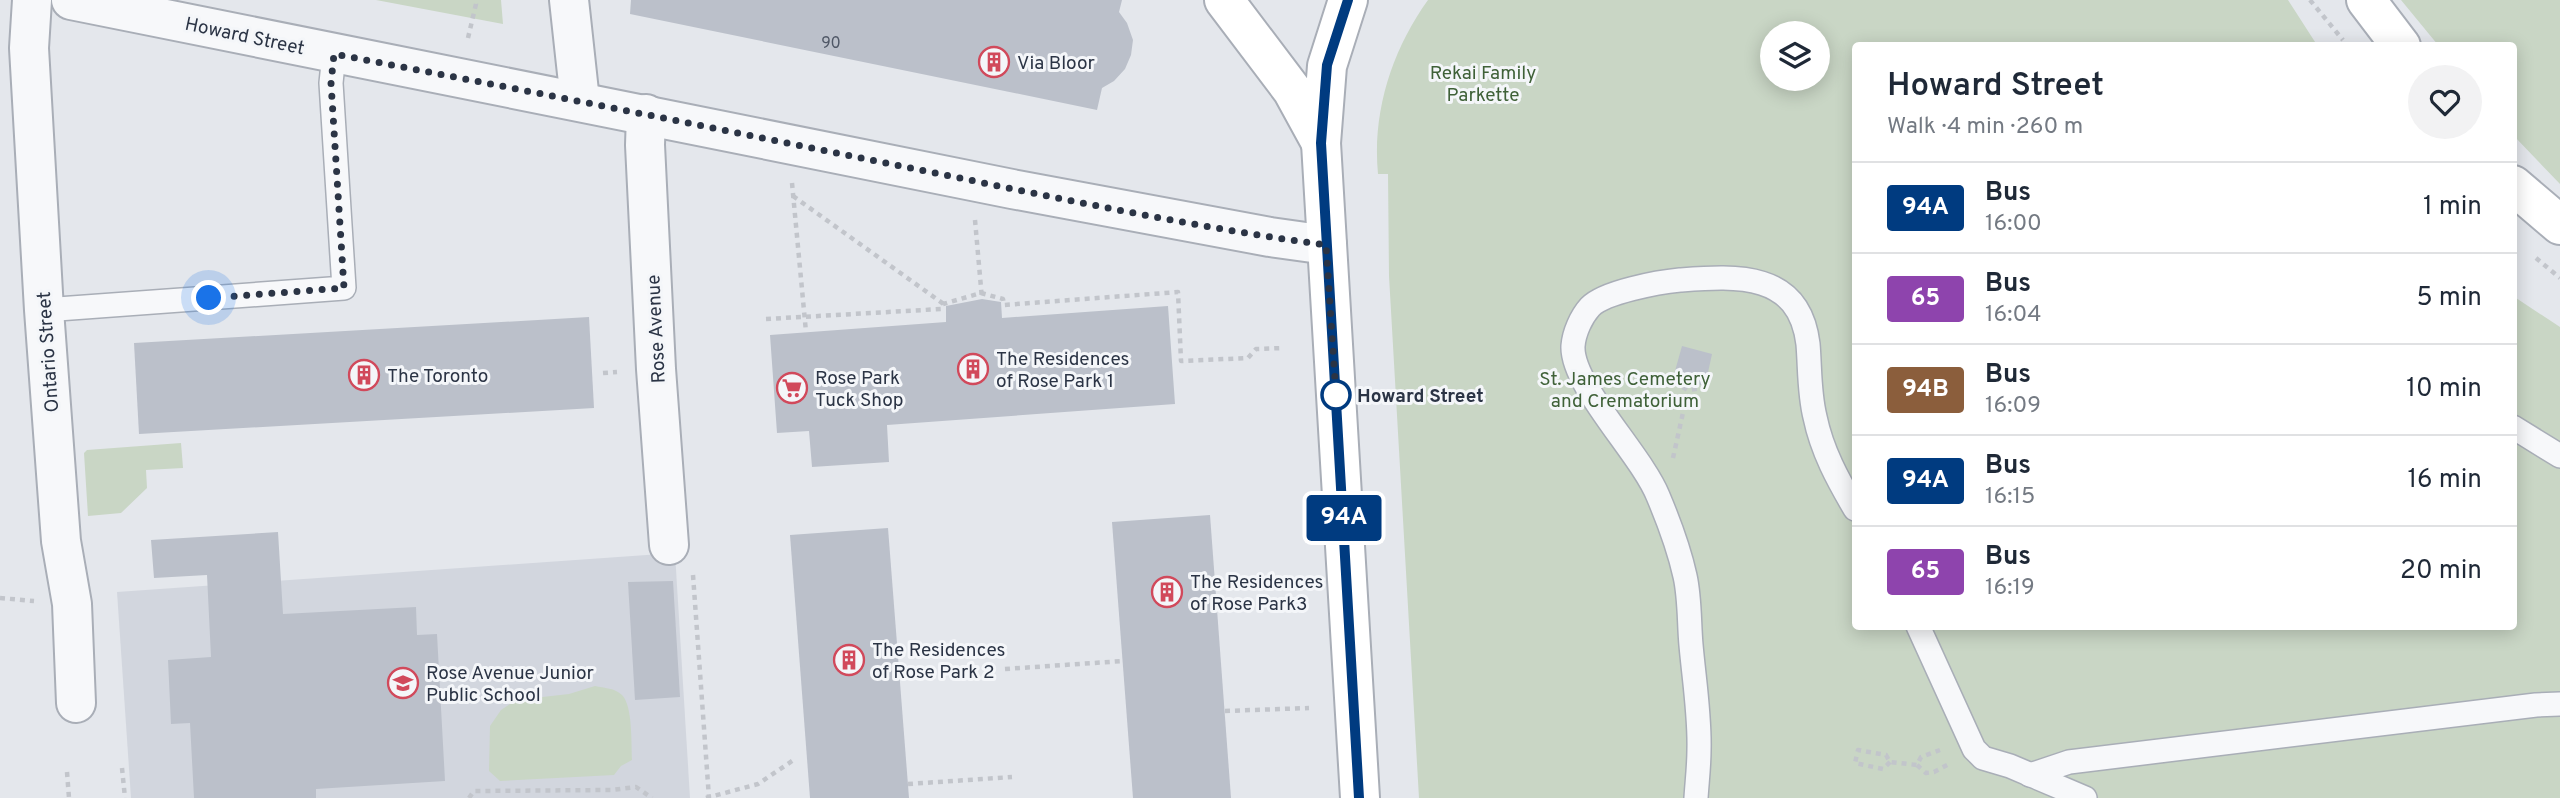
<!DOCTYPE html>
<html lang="en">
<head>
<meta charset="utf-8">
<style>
  :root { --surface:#fff; --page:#f2f2f3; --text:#1f2937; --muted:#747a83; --line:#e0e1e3 }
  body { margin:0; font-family:Overpass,sans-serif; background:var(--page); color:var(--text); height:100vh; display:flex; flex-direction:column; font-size:26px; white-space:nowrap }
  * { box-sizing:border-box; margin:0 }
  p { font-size:23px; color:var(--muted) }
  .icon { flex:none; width:38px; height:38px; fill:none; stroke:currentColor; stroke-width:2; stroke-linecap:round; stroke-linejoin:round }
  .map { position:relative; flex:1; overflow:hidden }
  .side { position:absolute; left:1852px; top:42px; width:665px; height:588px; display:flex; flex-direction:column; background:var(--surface); border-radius:7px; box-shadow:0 4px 18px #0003 }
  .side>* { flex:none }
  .badge { padding:0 14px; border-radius:5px; font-size:24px; line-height:46px }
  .tools { position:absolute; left:1760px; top:21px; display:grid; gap:14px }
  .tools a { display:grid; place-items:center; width:70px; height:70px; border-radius:50%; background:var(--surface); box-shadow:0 4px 18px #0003; font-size:35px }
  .you { position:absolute; width:35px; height:35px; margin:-18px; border:5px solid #fff; border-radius:50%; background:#1a73e8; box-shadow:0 0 0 10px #1a73e833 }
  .map>.badge { position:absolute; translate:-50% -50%; box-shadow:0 0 0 4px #fff }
  .round { display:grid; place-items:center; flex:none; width:74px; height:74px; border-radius:37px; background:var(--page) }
  .head { display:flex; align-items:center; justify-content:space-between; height:119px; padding:0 35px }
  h1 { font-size:33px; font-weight:600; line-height:52px }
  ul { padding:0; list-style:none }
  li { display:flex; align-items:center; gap:21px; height:91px; padding:0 35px; border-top:2px solid var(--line) }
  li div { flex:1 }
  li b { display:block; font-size:26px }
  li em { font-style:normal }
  li .badge { min-width:77px; font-weight:700; text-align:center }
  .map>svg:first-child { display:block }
  .built { fill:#d2d6de }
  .green { fill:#c9d6c5; fill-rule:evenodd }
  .building { fill:#bbc0ca }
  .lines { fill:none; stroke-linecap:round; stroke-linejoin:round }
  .lane-casing { stroke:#a9aeb7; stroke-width:26 }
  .street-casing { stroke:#a9aeb7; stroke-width:42 }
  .secondary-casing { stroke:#a9aeb7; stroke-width:42 }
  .path { stroke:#c2c5cb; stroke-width:4.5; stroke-dasharray:5 5; stroke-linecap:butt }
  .lane { stroke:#f7f8fa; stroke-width:23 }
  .street { stroke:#f7f8fa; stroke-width:38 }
  .secondary { stroke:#fff; stroke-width:38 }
  .line-casing { stroke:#fff; stroke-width:16 }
  .line { stroke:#003b80; stroke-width:10 }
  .walk { stroke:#2b3445; stroke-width:7; stroke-dasharray:0 12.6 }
  .stop-dot { fill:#fff; stroke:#003b80; stroke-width:3.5 }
  .labels { text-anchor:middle; stroke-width:6; stroke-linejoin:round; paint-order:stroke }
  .number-label { font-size:16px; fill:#4f5766 }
  .street-label { font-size:19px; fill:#2b3445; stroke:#f4f6f9 }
  .poi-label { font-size:19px; fill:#2b3445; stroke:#f4f6f9; text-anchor:start }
  .park-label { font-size:19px; fill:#3f6138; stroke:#f4f6f9 }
  .stop-label { font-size:19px; font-weight:bold; fill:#2b3445; stroke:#f4f6f9; text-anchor:start }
</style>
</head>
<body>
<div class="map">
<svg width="2560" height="798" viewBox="0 0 2560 798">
  <rect width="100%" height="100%" fill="#e4e7ec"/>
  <polygon class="built" points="675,553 690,798 131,798 117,592"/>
  <g class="green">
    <polygon points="376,0 501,0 503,24"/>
    <path d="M1428,0H2288L2317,45L1855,46V626H2513V296L2560,327V798H1419L1389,276L1388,174H1378C1372,112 1392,50 1428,0ZM1773,33H1818V79H1773Z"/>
    <polygon points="2401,0 2560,0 2560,184 2513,135 2513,46 2438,45"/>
    <polygon points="181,443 183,468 146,470 147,488 121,513 88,516 84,453 87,450"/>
    <path d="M595,686C604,688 615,688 622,695C633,706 631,744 632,760L621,766L614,775L500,781L489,771L490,726L501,710L516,700L569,694Z"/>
  </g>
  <g class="building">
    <polygon points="631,0 1122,0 1119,12 1127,23 1133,40 1131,55 1125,69 1114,81 1102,88 1097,110 630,14"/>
    <polygon points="982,299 1001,302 1002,318 1168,306 1175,404 887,425 889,462 812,467 809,431 777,433 770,335 946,322 946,306"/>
    <polygon points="589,317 594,408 139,434 134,343"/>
    <polygon points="1682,346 1712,354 1705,386 1673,378"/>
    <polygon points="1210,515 1231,798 1133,798 1112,522"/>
    <polygon points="888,528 909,798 810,798 790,535"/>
    <polygon points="278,532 283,614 416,607 417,635 437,634 445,781 316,789 316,798 194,798 190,723 171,724 168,660 211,657 207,575 154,578 151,540"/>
    <polygon points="673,581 680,697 635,700 628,582"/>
  </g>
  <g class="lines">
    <g class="lane-casing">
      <g id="lane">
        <polyline points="44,310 344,288 331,83 334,54"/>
        <polyline points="2513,427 2560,456"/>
        <polyline points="1918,626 1974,749 1983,758 2010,766 2085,798"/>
        <polyline points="2030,775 2069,762 2536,705 2560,704"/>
        <path d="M1696,798C1697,782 1699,766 1699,750C1700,716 1694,679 1691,645C1689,623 1690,598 1685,576C1679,549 1669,522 1658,496C1641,454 1571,385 1573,346C1574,333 1581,317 1590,307C1604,292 1659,282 1680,280C1736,276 1799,271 1808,344C1810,368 1809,393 1815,417C1822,451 1838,480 1855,509"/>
      </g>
    </g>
    <g class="street-casing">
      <g id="street">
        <polyline points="32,0 29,48 44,310 61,541 72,604 76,703"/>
        <polyline points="71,0 1012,189 1270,237 1327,245"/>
        <polyline points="569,0 580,101"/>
        <polyline points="646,114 645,145 656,369 669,545"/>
      </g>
    </g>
    <g class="secondary-casing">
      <g id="secondary">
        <polyline points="1224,0 1292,90 1321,143"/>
        <polyline points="1348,0 1327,66 1321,143 1360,798"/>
        <polyline points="2366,0 2401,46"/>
        <polyline points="2513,185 2560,225"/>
      </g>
    </g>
    <g class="path">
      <polyline points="2310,0 2343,40"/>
      <polyline points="468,38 476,4 475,0"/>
      <polyline points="792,183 806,332"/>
      <polyline points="793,196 945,305"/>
      <polyline points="975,220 982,299"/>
      <polyline points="2536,258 2560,278"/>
      <polyline points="766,319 941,309 943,304 981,293 1003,299 1004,305 1178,292 1181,361 1248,358 1256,349 1283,348"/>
      <polyline points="603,373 617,372"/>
      <polyline points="1674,382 1688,390 1703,388"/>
      <polyline points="1673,458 1688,390"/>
      <polyline points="693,575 709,798"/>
      <polyline points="0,598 34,601"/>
      <polyline points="1005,669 1123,661"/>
      <polyline points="1225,711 1309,708"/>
      <polyline points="1890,762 1883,769 1855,763 1858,750 1886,755 1890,762 1917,765 1921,757 1940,750"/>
      <polyline points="1917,765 1926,773 1934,772 1949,764"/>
      <polyline points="122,768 125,798"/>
      <polyline points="67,772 69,798"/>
      <polyline points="908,784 1012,777"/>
      <polyline points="469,798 474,791 612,790 636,787 652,798"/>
      <polyline points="706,798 758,784 795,759"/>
    </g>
    <use href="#lane" class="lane"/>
    <use href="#street" class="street"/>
    <use href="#secondary" class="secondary"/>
  </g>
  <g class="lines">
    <g class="line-casing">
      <polyline id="line" points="1348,0 1327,65 1321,143 1359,798"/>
    </g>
    <use href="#line" class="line"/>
    <path class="walk" d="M209,298L344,288L331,83L334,54C525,90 715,128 905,167C1045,195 1185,226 1326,245L1336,395"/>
  </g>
  <defs>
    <g id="building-ring" transform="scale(1.575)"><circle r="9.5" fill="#f4f6f9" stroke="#d1495b" stroke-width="1.5"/><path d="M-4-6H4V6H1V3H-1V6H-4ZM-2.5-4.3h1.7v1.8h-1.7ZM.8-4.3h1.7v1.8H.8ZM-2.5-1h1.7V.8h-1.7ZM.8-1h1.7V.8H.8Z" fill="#d1495b"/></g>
    <g id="supermarket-ring" transform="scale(1.575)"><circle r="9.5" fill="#f4f6f9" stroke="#d1495b" stroke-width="1.5"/><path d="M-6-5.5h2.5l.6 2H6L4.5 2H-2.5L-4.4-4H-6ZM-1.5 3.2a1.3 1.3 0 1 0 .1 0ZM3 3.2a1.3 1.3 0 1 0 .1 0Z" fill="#d1495b"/></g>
    <g id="school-ring" transform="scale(1.575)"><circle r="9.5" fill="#f4f6f9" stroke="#d1495b" stroke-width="1.5"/><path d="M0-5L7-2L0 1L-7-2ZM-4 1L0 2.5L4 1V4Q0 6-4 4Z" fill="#d1495b"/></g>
  </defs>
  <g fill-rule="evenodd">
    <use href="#building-ring" x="994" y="62"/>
    <use href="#building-ring" x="973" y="369"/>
    <use href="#building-ring" x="364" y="375"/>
    <use href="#supermarket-ring" x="792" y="388"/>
    <use href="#building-ring" x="1167" y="592"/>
    <use href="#building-ring" x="849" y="660"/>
    <use href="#school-ring" x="403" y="683"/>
  </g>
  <circle class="stop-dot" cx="1336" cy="395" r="14"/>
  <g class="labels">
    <g class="number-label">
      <text x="831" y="48">90</text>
    </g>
    <g class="street-label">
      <text transform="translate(245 35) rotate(12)" y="7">Howard Street</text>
      <text transform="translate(655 329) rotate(-93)" y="7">Rose Avenue</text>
      <text transform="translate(47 352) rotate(-94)" y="7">Ontario Street</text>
    </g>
    <g class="poi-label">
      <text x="1017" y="69">Via Bloor</text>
      <text x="996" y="365">The Residences<tspan x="996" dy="22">of Rose Park 1</tspan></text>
      <text x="387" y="382">The Toronto</text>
      <text x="815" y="384">Rose Park<tspan x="815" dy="22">Tuck Shop</tspan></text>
      <text x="1190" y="588">The Residences<tspan x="1190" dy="22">of Rose Park3</tspan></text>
      <text x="872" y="656">The Residences<tspan x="872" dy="22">of Rose Park 2</tspan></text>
      <text x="426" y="679">Rose Avenue Junior<tspan x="426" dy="22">Public School</tspan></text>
    </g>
    <g class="park-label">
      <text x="1483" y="79">Rekai Family<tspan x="1483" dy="22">Parkette</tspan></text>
      <text x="1625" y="385">St. James Cemetery<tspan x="1625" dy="22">and Crematorium</tspan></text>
    </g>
    <g class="stop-label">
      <text x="1357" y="402">Howard Street</text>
    </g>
  </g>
</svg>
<div class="tools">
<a><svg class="icon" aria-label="layers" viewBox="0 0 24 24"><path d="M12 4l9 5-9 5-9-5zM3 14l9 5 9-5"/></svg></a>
</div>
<div class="you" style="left:209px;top:298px"></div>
<b class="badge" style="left:1344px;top:518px;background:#003b80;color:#fff">94A</b>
<section class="side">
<div class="head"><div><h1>Howard Street</h1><p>Walk · 4 min · 260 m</p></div><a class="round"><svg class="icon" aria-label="heart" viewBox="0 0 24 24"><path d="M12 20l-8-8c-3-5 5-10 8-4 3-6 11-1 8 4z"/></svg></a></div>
<ul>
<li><span class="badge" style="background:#003b80;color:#fff">94A</span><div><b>Bus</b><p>16:00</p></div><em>1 min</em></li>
<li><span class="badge" style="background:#8e44ad;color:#fff">65</span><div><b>Bus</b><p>16:04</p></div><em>5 min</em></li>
<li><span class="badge" style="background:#8b5e3c;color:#fff">94B</span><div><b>Bus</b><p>16:09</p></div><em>10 min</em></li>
<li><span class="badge" style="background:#003b80;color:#fff">94A</span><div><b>Bus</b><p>16:15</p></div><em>16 min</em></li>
<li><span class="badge" style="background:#8e44ad;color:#fff">65</span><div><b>Bus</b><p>16:19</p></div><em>20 min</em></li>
</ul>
</section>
</div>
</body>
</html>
